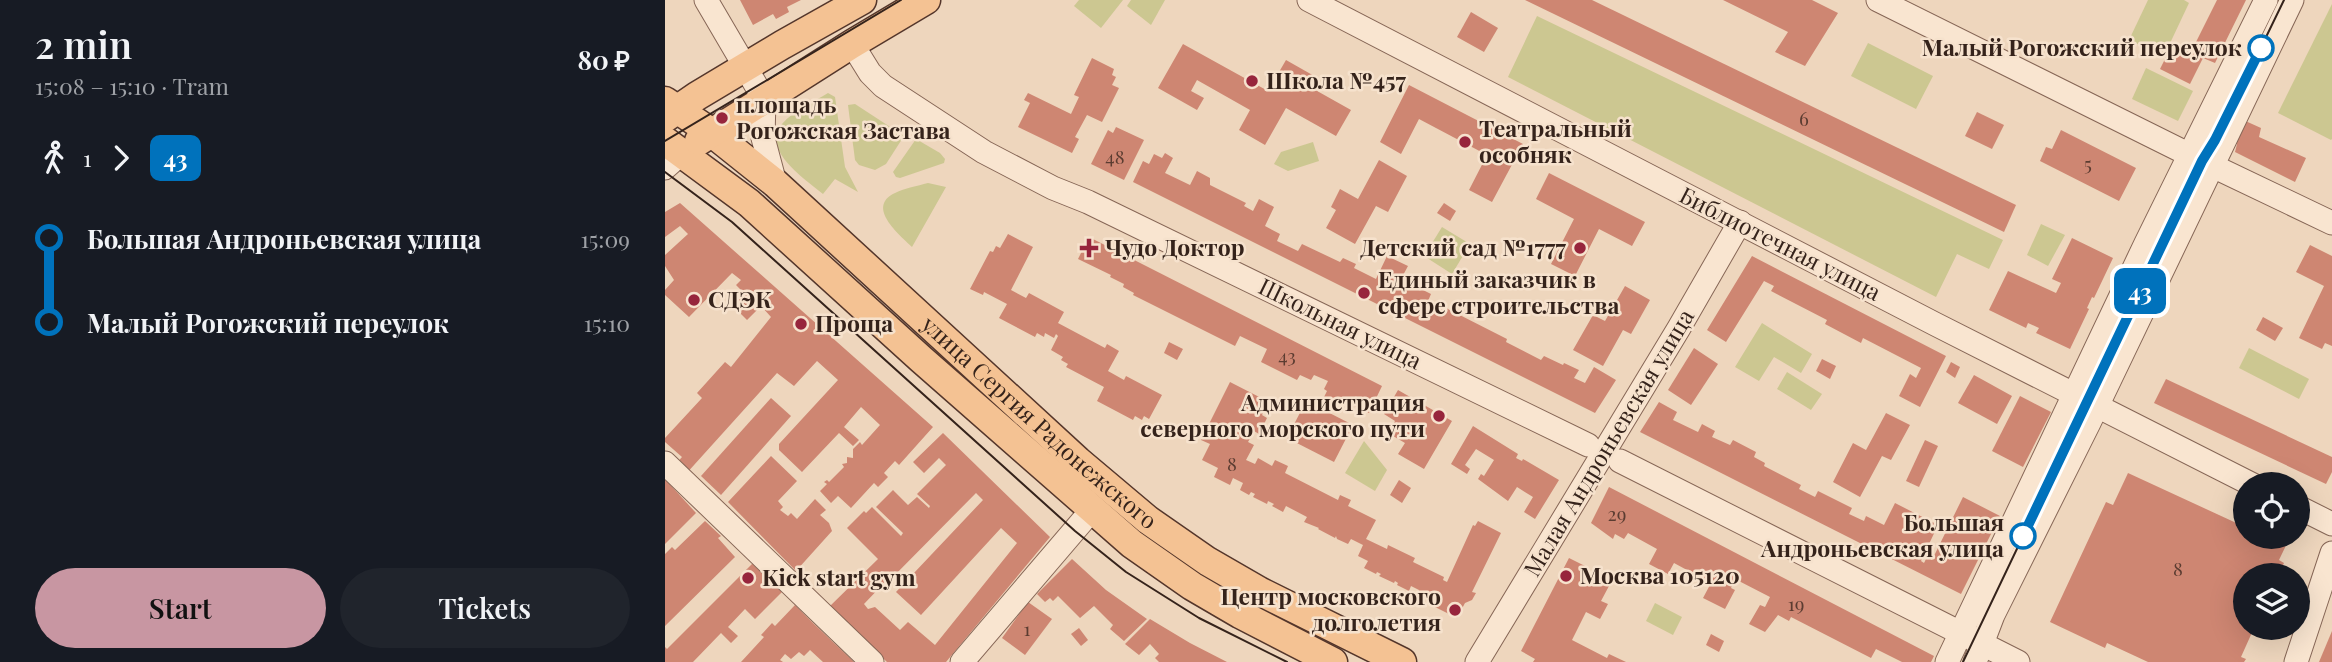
<!DOCTYPE html>
<html lang="en">
<head>
<meta charset="utf-8">
<style>
  :root { --surface:#171b24; --page:#20242c; --text:#f1f3f6; --muted:#9ea1a6; --accent:#c896a2 }
  body { margin:0; font-family:"Playfair Display",serif; background:var(--page); color:var(--text); height:100vh; display:flex; flex-direction:column; font-size:26px; white-space:nowrap }
  * { box-sizing:border-box; margin:0 }
  p { font-size:23px; color:var(--muted) }
  .icon { flex:none; width:38px; height:38px; fill:none; stroke:currentColor; stroke-width:2; stroke-linecap:round; stroke-linejoin:round }
  .map { position:relative; flex:1; overflow:hidden }
  .sheet { display:flex; flex-direction:column; background:var(--surface); width:665px }
  .sheet>* { flex:none }
  .badge { padding:0 14px; border-radius:10px; font-size:24px; line-height:46px }
  .tools { position:absolute; left:1568px; top:472px; display:grid; gap:14px }
  .tools a { display:grid; place-items:center; width:77px; height:77px; border-radius:50%; background:var(--surface); box-shadow:0 7px 28px #0002; font-size:35px }
  .map>.badge { position:absolute; translate:-50% -50%; box-shadow:0 0 0 4px #fff }
  .legs { display:flex; align-items:center; gap:10px; height:77px; padding:0 35px; font-size:23px }
  .legs p { margin-inline-start:auto }
  .head { display:flex; align-items:center; justify-content:space-between; height:119px; padding:0 35px }
  h1 { font-size:38px; font-weight:600; line-height:52px }
  .primary-button { display:flex; gap:14px; margin-top:auto; padding:14px 35px }
  .primary-button a { flex:1; height:80px; border-radius:42px; background:var(--accent); color:#111; font-size:28px; font-weight:600; line-height:80px; text-align:center }
  .primary-button a+a { background:var(--page); color:var(--text) }
  ul { padding:0 35px; list-style:none }
  li { display:flex; align-items:center; gap:24px; height:84px; font-size:26px }
  li i { display:grid; place-items:center; width:10px; height:100%; margin:0 9px; background:currentColor }
  li i::after { content:''; width:18px; height:18px; margin:-9px; border:5px solid; border-radius:50%; background:var(--surface) }
  li p { margin-inline-start:auto }
  li:first-child i { background:linear-gradient(#0000 50%,currentColor 0) }
  li:last-child i { background:linear-gradient(currentColor 50%,#0000 0) }
  main { display:flex; flex:1; min-height:0 }
  .map>svg:first-child { display:block }
  .green { fill:#ccc791 }
  .building { fill:#ce8672; fill-rule:evenodd }
  .lines { fill:none; stroke-linecap:round; stroke-linejoin:round }
  .minor-casing { stroke:#866656; stroke-width:25 }
  .major-casing { stroke:#54362b; stroke-width:31 }
  .minor { stroke:#f9e5d0; stroke-width:23 }
  .major { stroke:#f4c293; stroke-width:28 }
  .tram { stroke:#35231b; stroke-width:2 }
  .line-1-casing { stroke:#fff; stroke-width:16 }
  .line-1 { stroke:#0072bc; stroke-width:10 }
  .stop-1-dot { fill:#fff; stroke:#0072bc; stroke-width:3.5 }
  .poi-dot { fill:#97253c; stroke:#f6e2cd; stroke-width:2.5 }
  .labels { text-anchor:middle; stroke-width:5; stroke-linejoin:round; paint-order:stroke }
  .number-label { font-size:19px; fill:#5b3c31 }
  .stop-label { font-size:23px; font-weight:bold; fill:#35231b; stroke:#f6e2cd; text-anchor:end }
  .poi-label { font-size:23px; font-weight:bold; fill:#35231b; stroke:#f6e2cd; text-anchor:start }
  .street-label { font-size:23px; fill:#35231b; stroke:#f6e2cd }
</style>
</head>
<body>
<main>
<section class="sheet">
<div class="head"><div><h1>2 min</h1><p>15:08 – 15:10 · Tram</p></div><b>80 ₽</b></div>
<div class="legs"><svg class="icon" aria-label="walk" viewBox="0 0 24 24"><circle cx="13" cy="4" r="2"/><path d="M13 8l-2 6 4 7M11 14l-3 7M7 12l3-4h3l4 4"/></svg>1<svg class="icon" aria-label="forward" viewBox="0 0 24 24"><path d="M9 5l7 7-7 7"/></svg><b class="badge" style="background:#0072bc;color:#fff">43</b></div>
<ul>
<li><i style="color:#0072bc"></i><b>Большая Андроньевская улица</b><p>15:09</p></li>
<li><i style="color:#0072bc"></i><b>Малый Рогожский переулок</b><p>15:10</p></li>
</ul>
<div class="primary-button"><a>Start</a><a>Tickets</a></div>
</section>
<div class="map">
<svg width="1667" height="662" viewBox="0 0 1667 662">
  <rect width="100%" height="100%" fill="#eed6bd"/>
  <g class="green">
    <polygon points="414,0 458,0 436,28 409,6"/>
    <polygon points="466,0 500,0 486,25 462,6"/>
    <polygon points="1483,0 1519,0 1524,3 1499,56 1464,40"/>
    <polygon points="1667,4 1667,139 1666,140 1613,113"/>
    <polygon points="872,16 1338,240 1324,269 1292,254 1271,297 843,77"/>
    <polygon points="1203,43 1268,76 1251,109 1186,76"/>
    <polygon points="1481,68 1528,91 1513,121 1467,99"/>
    <path d="M163,93L170,97L180,167L193,192L170,179L158,194C141,180 95,150 117,124C128,111 148,102 163,93Z"/>
    <polygon points="190,104 239,136 221,164 210,170 194,165 190,160 183,105"/>
    <polygon points="251,139 275,153 280,159 279,163 235,178 231,177 228,172"/>
    <polygon points="648,142 654,161 623,171 609,164 616,152"/>
    <path d="M263,183L281,187L247,247C235,235 200,207 230,193C240,188 252,186 263,183Z"/>
    <polygon points="1376,224 1400,235 1383,266 1362,255"/>
    <polygon points="777,227 805,244 787,274 759,256"/>
    <polygon points="1097,323 1147,354 1136,373 1109,357 1094,381 1070,367"/>
    <polygon points="1584,348 1644,379 1634,399 1574,368"/>
    <polygon points="1122,372 1157,394 1146,410 1112,389"/>
    <polygon points="699,441 722,470 710,491 680,473"/>
    <polygon points="990,603 1017,617 1008,635 981,621"/>
  </g>
  <g class="building">
    <polygon points="75,0 136,0 122,7 124,12 111,19 108,14 88,25"/>
    <polygon points="860,0 927,0 1351,205 1339,232"/>
    <polygon points="1058,0 1147,0 1173,13 1140,66 1110,52 1123,32"/>
    <polygon points="1552,0 1581,0 1550,63 1538,58 1525,84 1495,69 1508,43 1526,52"/>
    <polygon points="806,12 833,28 819,52 792,37"/>
    <polygon points="518,44 603,91 621,60 651,77 645,87 686,110 671,136 621,108 600,145 574,130 585,110 532,80 526,91 539,98 532,110 493,88"/>
    <polygon points="427,58 449,69 447,75 451,77 447,85 454,88 437,122 422,115 410,137 414,139 407,153 353,127 365,103 359,100 363,93 406,114 414,97 409,95"/>
    <polygon points="744,85 858,144 827,202 804,190 822,155 754,119 736,154 715,142"/>
    <polygon points="1312,112 1339,125 1327,149 1300,136"/>
    <polygon points="1576,119 1596,128 1594,137 1641,158 1630,182 1570,152 1572,144 1565,140"/>
    <polygon points="451,127 479,140 459,180 426,164 443,130 448,133"/>
    <polygon points="1396,130 1471,168 1454,201 1375,161 1381,147 1387,149"/>
    <polygon points="500,153 508,158 500,173 525,185 532,171 545,178 545,185 581,203 579,206 588,211 594,199 609,207 600,226 615,234 612,241 633,251 637,244 675,262 678,258 691,264 689,268 711,279 722,256 743,266 736,279 766,294 763,301 774,307 775,305 842,339 841,342 876,360 879,356 898,365 899,363 914,370 909,378 920,383 929,367 951,380 930,413 468,182 478,161 484,164 489,154 497,158"/>
    <polygon points="714,160 742,176 723,212 711,206 690,244 661,228 671,210 666,207 675,189 693,199"/>
    <polygon points="884,173 980,222 967,246 934,229 910,276 886,264 909,219 871,199"/>
    <polygon points="15,203 268,427 234,465 230,461 219,473 223,477 213,487 209,483 186,508 173,496 166,503 155,491 162,484 159,482 162,480 164,482 179,467 177,464 182,463 182,457 188,458 188,449 195,442 197,445 215,425 196,407 179,427 194,440 188,446 174,433 137,472 114,450 114,444 173,380 152,361 129,386 112,373 20,475 10,465 17,457 0,442 0,438 37,398 32,393 60,362 66,367 106,317 96,306 82,320 64,302 76,290 71,285 76,280 67,273 24,317 0,295 0,290 9,280 0,266 0,255 23,234 15,226 0,237 0,212"/>
    <polygon points="779,203 791,211 785,221 772,213"/>
    <polygon points="343,234 368,247 346,290 361,298 364,293 399,312 393,323 440,348 442,344 454,351 443,371 459,380 461,376 497,395 484,419 479,416 477,420 470,416 468,420 432,401 439,387 401,367 403,364 396,360 398,357 386,350 393,336 391,334 389,338 380,333 379,337 372,333 370,337 334,318 342,304 319,292 318,295 305,289 325,251 328,252 331,246 335,248"/>
    <polygon points="424,237 717,386 704,413 679,401 676,406 659,397 662,391 659,389 663,381 649,375 646,380 635,375 632,380 596,362 602,349 575,336 570,346 468,295 469,293 458,287 459,284 445,277 446,275 413,259"/>
    <polygon points="1407,238 1448,258 1429,298 1427,297 1422,308 1424,309 1405,349 1371,333 1374,328 1363,323 1361,328 1324,310 1343,271 1391,293 1396,283 1387,279"/>
    <polygon points="1645,245 1667,256 1667,346 1660,343 1657,349 1634,338 1659,286 1631,272"/>
    <polygon points="1087,256 1281,356 1255,407 1234,396 1245,374 1251,378 1256,368 1198,338 1196,343 1160,324 1162,320 1106,291 1109,286 1099,281 1061,342 1042,330"/>
    <polygon points="960,286 985,300 966,334 958,330 938,366 908,350 928,315 940,321"/>
    <polygon points="1598,317 1618,328 1610,341 1591,330"/>
    <polygon points="504,342 518,349 512,360 499,353"/>
    <polygon points="1029,348 1053,364 1026,405 1003,390"/>
    <polygon points="1157,359 1171,366 1165,379 1151,371"/>
    <polygon points="1286,362 1295,367 1290,378 1281,372"/>
    <polygon points="1309,375 1347,396 1332,424 1293,403"/>
    <polygon points="1501,379 1667,457 1667,472 1661,484 1489,403"/>
    <polygon points="565,382 604,402 597,415 602,418 594,434 589,431 583,442 589,445 581,460 590,464 593,458 607,466 610,460 623,466 620,473 673,500 675,495 686,500 683,506 711,520 701,539 722,549 723,545 750,558 748,562 779,577 778,580 782,582 808,525 810,526 813,521 836,533 807,592 811,593 807,600 800,603 792,618 768,606 769,604 752,595 754,590 746,586 744,591 732,585 733,583 730,581 729,583 714,576 716,574 712,572 711,574 699,568 703,561 693,556 698,545 686,539 683,544 672,539 671,536 670,538 653,529 654,528 639,522 642,517 621,506 618,512 607,506 609,504 603,501 602,504 588,497 590,494 586,492 584,495 575,490 578,483 568,478 565,485 549,477 553,468 537,460 545,444 536,440"/>
    <polygon points="733,390 787,421 759,469 733,454 740,443 723,433 730,421 719,414"/>
    <polygon points="1355,396 1386,412 1358,467 1327,451"/>
    <polygon points="106,398 126,416 56,495 36,476"/>
    <polygon points="641,401 688,425 669,462 622,438"/>
    <polygon points="994,402 1012,412 1008,420 1033,432 1037,424 1050,431 1047,437 1065,445 1068,440 1091,452 1089,457 1100,463 1099,466 1136,485 1134,489 1150,497 1153,491 1187,508 1184,514 1199,521 1201,516 1219,525 1230,503 1273,525 1256,561 1259,563 1262,557 1267,560 1298,497 1335,516 1296,594 975,432"/>
    <polygon points="1221,413 1245,425 1226,460 1217,456 1195,497 1168,482 1188,443 1201,450"/>
    <polygon points="808,426 853,454 851,458 857,461 858,459 894,480 870,519 859,512 868,497 852,487 843,501 813,479 816,474 819,476 829,460 811,449 800,465 805,469 802,474 786,464"/>
    <path d="M278,433L385,537L281,662H222L164,607L213,559L182,528L199,511L201,513L207,507L236,536L238,533L211,507L228,490L243,505L252,497L264,508L265,506L252,494L281,465L274,458L259,473L248,462ZM311,493L318,500L231,592L256,615L336,528L352,543L270,645L243,622L235,630L210,607L203,609L199,604L220,582L222,583Z"/>
    <polygon points="1260,440 1273,446 1254,487 1241,481"/>
    <polygon points="106,456 132,481 113,501 118,507 115,510 123,516 126,513 132,519 150,499 161,510 155,515 164,523 167,531 131,571 63,502"/>
    <polygon points="1463,473 1580,527 1580,537 1625,537 1614,560 1619,563 1613,576 1580,576 1580,628 1589,628 1576,657 1581,659 1579,662 1483,662 1442,643 1440,648 1385,622 1441,502 1448,505"/>
    <polygon points="0,479 31,513 0,544"/>
    <polygon points="734,480 746,488 737,503 725,495"/>
    <polygon points="944,487 1269,656 1266,662 1237,662 1211,649 1206,658 1126,617 1124,621 1113,615 1100,632 1084,624 1095,605 1100,607 1105,597 1070,579 1066,588 1070,590 1060,609 1038,598 1046,583 1009,563 1003,574 984,564 992,549 963,533 959,539 950,534 948,539 926,523"/>
    <polygon points="40,521 56,536 53,538 70,557 0,626 0,554 7,547 10,550"/>
    <polygon points="904,558 920,566 917,572 944,586 936,601 943,604 935,619 921,612 907,640 942,658 944,654 961,662 868,662 870,659 856,651"/>
    <polygon points="407,559 441,590 482,619 459,641 445,629 448,625 429,606 415,618 393,596 388,601 385,598 380,602 372,594"/>
    <polygon points="91,560 101,570 97,574 117,592 90,619 80,609 63,627 73,636 66,643 56,633 28,662 0,662 0,647 2,649"/>
    <polygon points="363,602 387,619 360,655 337,638"/>
    <polygon points="130,605 149,624 189,662 158,662 145,650 139,656 134,652 126,659 120,654 115,660 118,662 76,662 99,637 96,635 107,623 110,626"/>
    <polygon points="485,619 525,643 562,662 494,662 490,658 494,654 485,644 474,655 460,644"/>
    <polygon points="414,628 423,640 416,646 406,634"/>
    <polygon points="1667,631 1667,662 1654,662"/>
    <polygon points="1046,634 1059,641 1054,652 1041,645"/>
  </g>
  <g class="lines">
    <g class="minor-casing">
      <g id="minor">
        <polyline points="41,0 99,99 98,138 110,183"/>
        <polyline points="644,0 1270,324 1588,485"/>
        <polyline points="1213,0 1533,159 1667,223"/>
        <polyline points="187,44 205,73 218,86 319,152 388,188 423,202 923,445"/>
        <polyline points="0,168 17,153"/>
        <polyline points="955,461 1353,662"/>
        <polyline points="0,463 207,662"/>
        <polyline points="1633,507 1667,524"/>
        <polyline points="297,662 426,511"/>
        <polyline points="812,662 1014,328 1075,222"/>
        <polyline points="1282,662 1481,243 1601,0"/>
        <polyline points="1310,662 1328,615 1424,423 1627,0"/>
        <polyline points="1631,662 1667,553"/>
      </g>
    </g>
    <g class="major-casing">
      <g id="major">
        <path id="s1" d="M0,101L46,132L110,183L413,461L483,520L542,561L594,591L737,662"/>
        <polyline points="0,118 32,96 117,45 197,0"/>
        <polyline points="0,141 84,203 256,359 467,544 527,586 575,614 668,662"/>
        <polyline points="34,141 187,44 261,0"/>
      </g>
    </g>
    <use href="#minor" class="minor"/>
    <use href="#major" class="major"/>
    <g class="tram">
      <polyline points="0,141 236,0"/>
      <polyline points="0,172 67,222 410,531 461,572 534,618 622,662"/>
      <polyline points="1298,662 1537,161 1551,140 1619,0"/>
    </g>
  </g>
  <g class="lines">
    <g class="line-1-casing">
      <polyline id="line-1" points="1358,536 1537,161 1550,140 1596,48"/>
    </g>
    <use href="#line-1" class="line-1"/>
  </g>
  <g class="stop-1-dot">
    <circle cx="1596" cy="48" r="12"/>
    <circle cx="1358" cy="536" r="12"/>
  </g>
  <g class="poi-dot">
    <circle cx="587" cy="81" r="7"/>
    <circle cx="57" cy="118" r="7"/>
    <circle cx="800" cy="142" r="7"/>
    <path d="M420.5 237.5h7v7h7v7h-7v7h-7v-7h-7v-7h7z"/>
    <circle cx="915" cy="248" r="7"/>
    <circle cx="699" cy="293" r="7"/>
    <circle cx="29" cy="300" r="7"/>
    <circle cx="136" cy="324" r="7"/>
    <circle cx="774" cy="416" r="7"/>
    <circle cx="901" cy="576" r="7"/>
    <circle cx="83" cy="578" r="7"/>
    <circle cx="790" cy="610" r="7"/>
  </g>
  <g class="labels">
    <g class="number-label">
      <text x="1139" y="126">6</text>
      <text x="450" y="164">48</text>
      <text x="1423" y="171">5</text>
      <text x="622" y="363">43</text>
      <text x="567" y="471">8</text>
      <text x="952" y="521">29</text>
      <text x="1513" y="576">8</text>
      <text x="1131" y="611">19</text>
      <text x="362" y="636">1</text>
    </g>
    <g class="stop-label">
      <text x="1577" y="56">Малый Рогожский переулок</text>
      <text x="1339" y="531">Большая<tspan x="1339" dy="26">Андроньевская улица</tspan></text>
    </g>
    <g class="poi-label">
      <text x="601" y="89">Школа №457</text>
      <text x="71" y="113">площадь<tspan x="71" dy="26">Рогожская Застава</tspan></text>
      <text x="814" y="137">Театральный<tspan x="814" dy="26">особняк</tspan></text>
      <text x="440" y="256">Чудо Доктор</text>
      <text x="901" y="256" text-anchor="end">Детский сад №1777</text>
      <text x="713" y="288">Единый заказчик в<tspan x="713" dy="26">сфере строительства</tspan></text>
      <text x="43" y="308">СДЭК</text>
      <text x="150" y="332">Проща</text>
      <text x="760" y="411" text-anchor="end">Администрация<tspan x="760" dy="26">северного морского пути</tspan></text>
      <text x="915" y="584">Москва 105120</text>
      <text x="97" y="586">Kick start gym</text>
      <text x="776" y="605" text-anchor="end">Центр московского<tspan x="776" dy="26">долголетия</tspan></text>
    </g>
    <g class="street-label">
      <text transform="translate(1115 244) rotate(27)" y="8">Библиотечная улица</text>
      <text transform="translate(675 324) rotate(26)" y="8">Школьная улица</text>
      <text dy="8" stroke="none"><textPath href="#s1" startOffset="494">улица Сергия Радонежского</textPath></text>
      <text transform="translate(944 443) rotate(-59)" y="8">Малая Андроньевская улица</text>
    </g>
  </g>
</svg>
<div class="tools">
<a><svg class="icon" aria-label="locate" viewBox="0 0 24 24"><circle cx="12" cy="12" r="6"/><path d="M12 2v4M12 18v4M2 12h4M18 12h4"/></svg></a>
<a><svg class="icon" aria-label="layers" viewBox="0 0 24 24"><path d="M12 4l9 5-9 5-9-5zM3 14l9 5 9-5"/></svg></a>
</div>
<b class="badge" style="left:1475px;top:291px;background:#0072bc;color:#fff">43</b>
</div>
</main>
</body>
</html>
